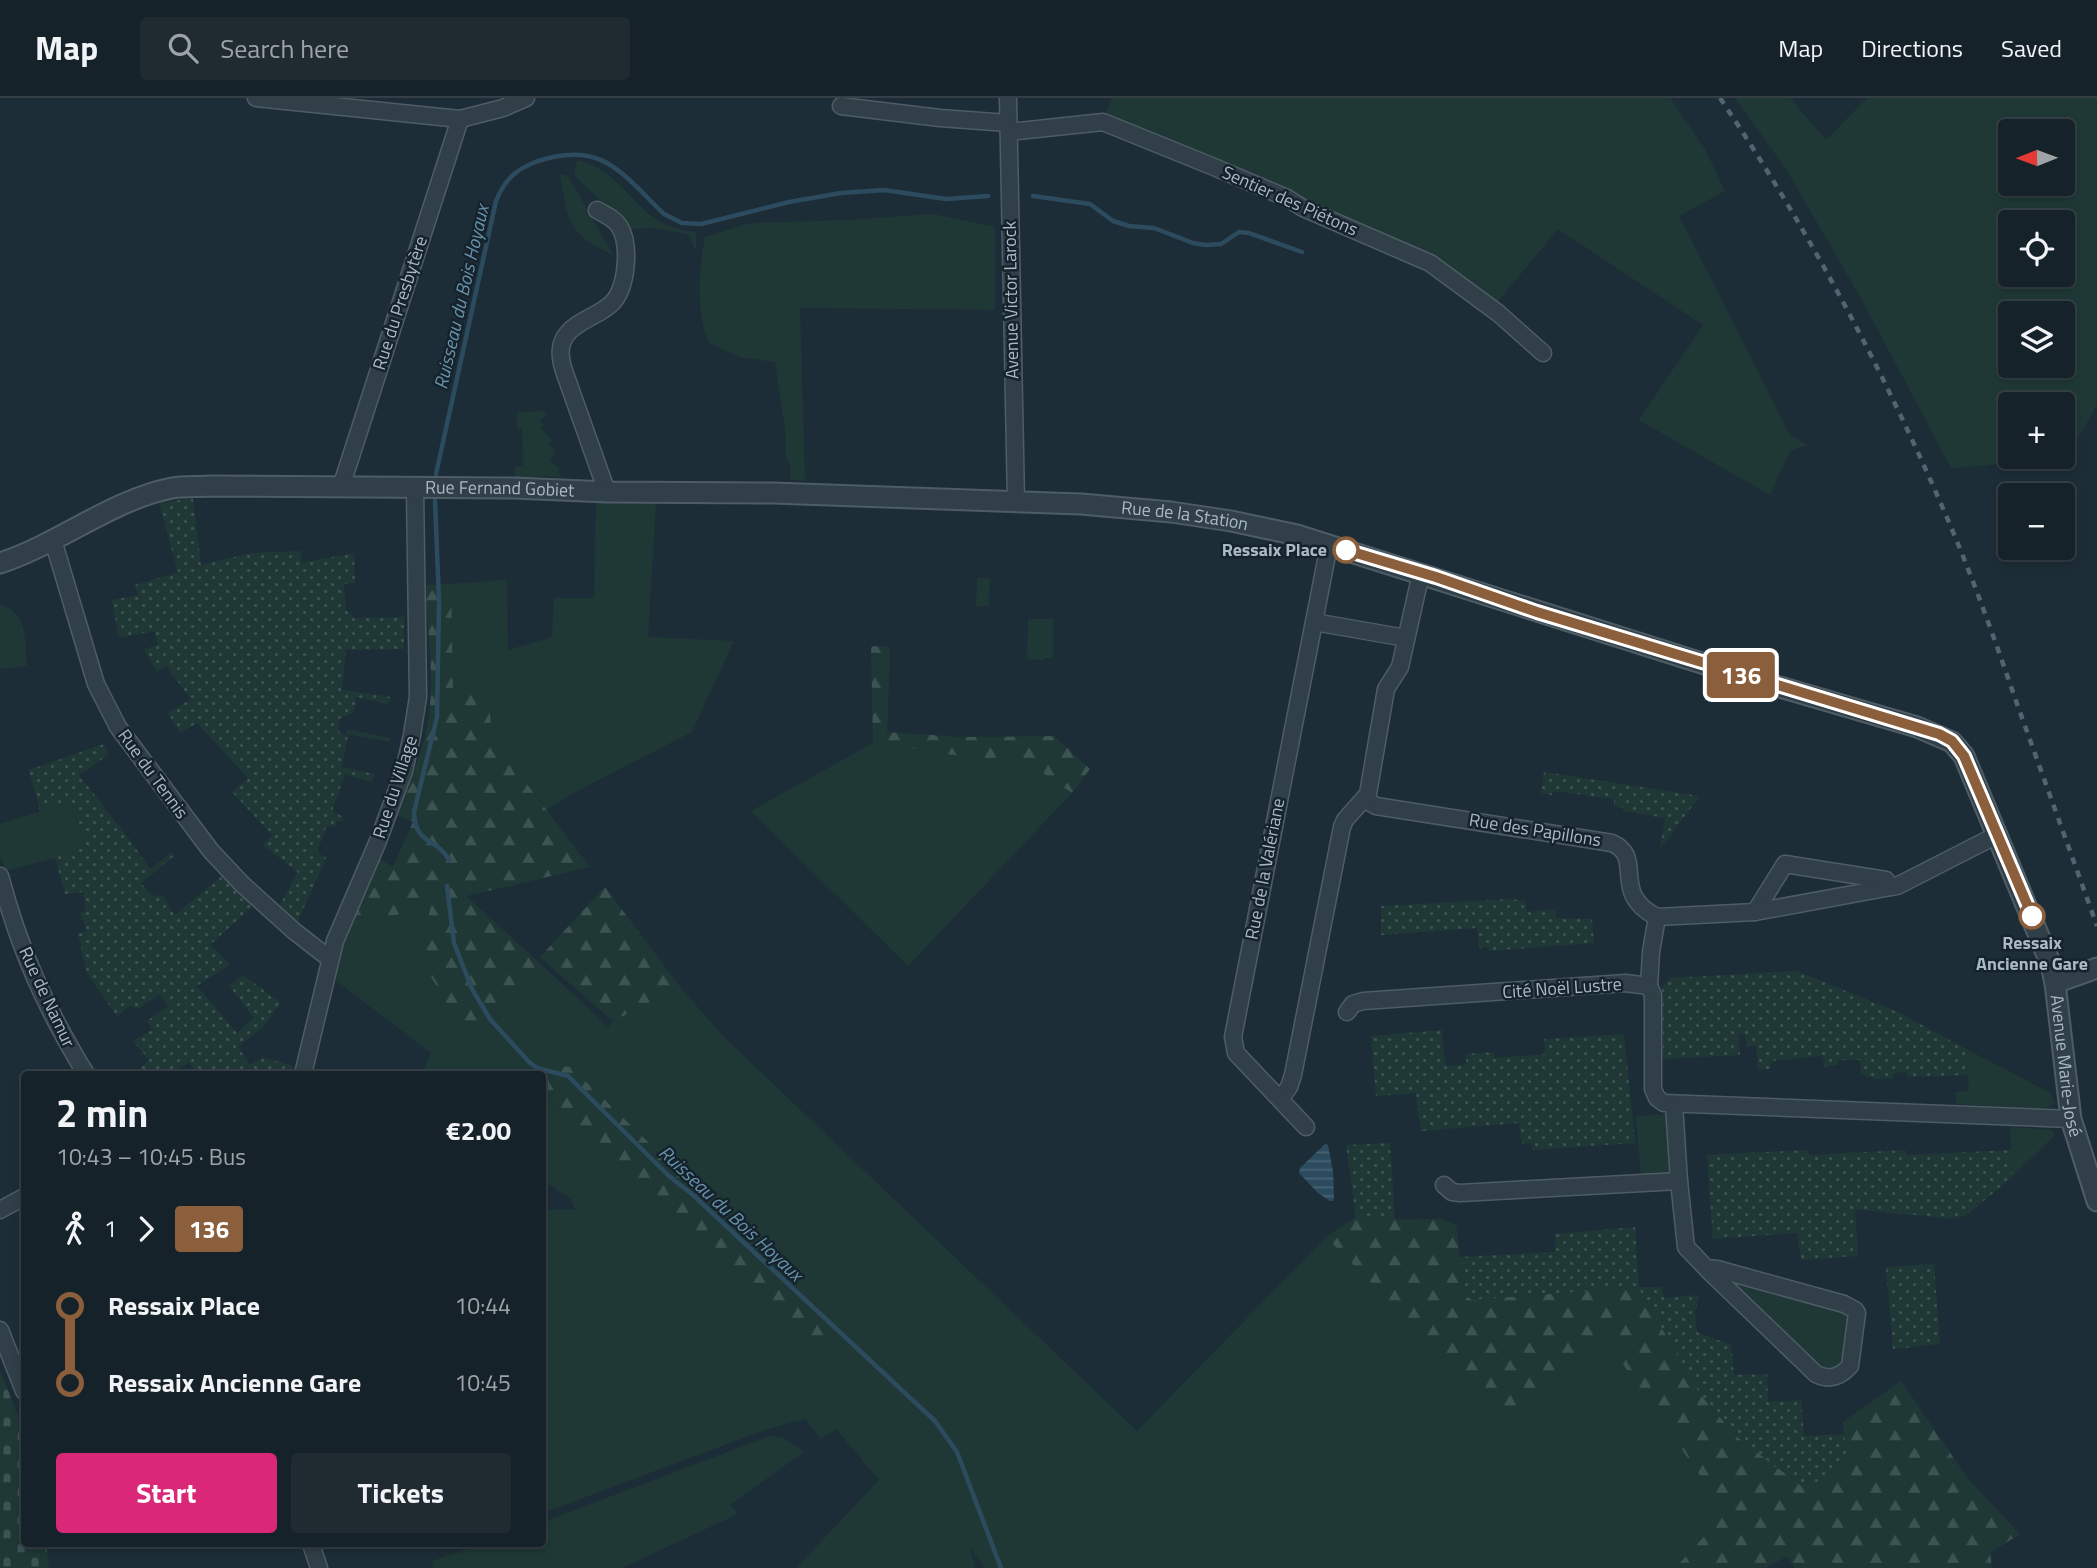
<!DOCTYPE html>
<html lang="en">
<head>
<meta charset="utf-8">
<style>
  :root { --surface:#162229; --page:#1f2a31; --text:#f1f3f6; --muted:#9ea4a8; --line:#353f46; --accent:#db2777 }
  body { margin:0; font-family:"Titillium Web",sans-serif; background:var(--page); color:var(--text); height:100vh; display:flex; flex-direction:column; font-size:26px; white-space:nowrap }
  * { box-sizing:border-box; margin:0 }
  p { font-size:23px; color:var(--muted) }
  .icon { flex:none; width:38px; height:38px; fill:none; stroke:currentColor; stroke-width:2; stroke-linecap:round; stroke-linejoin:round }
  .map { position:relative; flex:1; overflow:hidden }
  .drawer { position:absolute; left:21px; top:973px; width:525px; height:476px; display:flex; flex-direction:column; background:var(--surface); border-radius:7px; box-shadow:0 4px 10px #0003,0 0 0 2px var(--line) }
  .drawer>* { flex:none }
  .badge { padding:0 14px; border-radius:5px; font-size:24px; line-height:46px }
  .needle { width:46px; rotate:269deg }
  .fabs { position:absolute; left:1998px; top:21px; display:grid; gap:14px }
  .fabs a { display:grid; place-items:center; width:77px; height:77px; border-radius:7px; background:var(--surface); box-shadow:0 4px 10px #0003,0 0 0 2px var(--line); font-size:35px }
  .map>.badge { position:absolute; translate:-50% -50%; box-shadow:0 0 0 4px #fff }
  .legs { display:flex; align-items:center; gap:10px; height:77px; padding:0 35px; font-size:23px }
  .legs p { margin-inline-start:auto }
  .overview { display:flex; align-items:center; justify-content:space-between; height:119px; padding:0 35px }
  h1 { font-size:38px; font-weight:700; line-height:52px }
  .cta { display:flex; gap:14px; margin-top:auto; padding:14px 35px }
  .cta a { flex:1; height:80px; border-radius:7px; background:var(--accent); color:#fff; font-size:28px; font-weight:700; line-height:80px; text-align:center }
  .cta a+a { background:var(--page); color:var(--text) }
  ul { padding:0 35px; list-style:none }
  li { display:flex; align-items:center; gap:24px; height:77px; font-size:26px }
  li i { display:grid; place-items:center; width:10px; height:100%; margin:0 9px; background:currentColor }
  li i::after { content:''; width:18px; height:18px; margin:-9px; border:5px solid; border-radius:50%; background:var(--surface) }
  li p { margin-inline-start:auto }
  li:first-child i { background:linear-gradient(#0000 50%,currentColor 0) }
  li:last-child i { background:linear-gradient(currentColor 50%,#0000 0) }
  header { display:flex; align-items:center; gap:42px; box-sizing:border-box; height:98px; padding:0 35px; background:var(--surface); border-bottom:2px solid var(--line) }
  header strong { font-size:33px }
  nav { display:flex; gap:38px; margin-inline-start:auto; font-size:24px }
  .search { width:490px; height:63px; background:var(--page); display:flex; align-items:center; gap:18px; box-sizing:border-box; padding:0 24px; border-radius:7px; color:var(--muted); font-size:26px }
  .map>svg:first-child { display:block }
  .green { fill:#1f3836; fill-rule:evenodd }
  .forest { fill:url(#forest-firs) }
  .cemetery { fill:url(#cemetery-stones) }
  .garden { fill:url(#garden-dots) }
  .water { fill:url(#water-rules) }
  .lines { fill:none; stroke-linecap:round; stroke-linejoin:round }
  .stream { stroke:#2c4b5e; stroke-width:4.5 }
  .minor-casing { stroke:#4e5c66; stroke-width:19 }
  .tertiary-casing { stroke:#4e5c66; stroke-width:23 }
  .minor { stroke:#313f48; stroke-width:16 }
  .tertiary { stroke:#313f48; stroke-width:19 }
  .rail { stroke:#526470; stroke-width:4.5; stroke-dasharray:7 7; stroke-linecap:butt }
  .line-1-casing { stroke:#fff; stroke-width:16 }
  .line-1 { stroke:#8b5e3c; stroke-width:10 }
  .stop-1-dot { fill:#fff; stroke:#8b5e3c; stroke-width:3.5 }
  .labels { text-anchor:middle; stroke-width:5; stroke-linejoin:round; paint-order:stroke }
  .street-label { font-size:18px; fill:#aabac5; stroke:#16232c }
  .stop-label { font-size:18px; font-weight:bold; fill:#aabac5; stroke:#16232c; text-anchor:end }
  .water-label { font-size:19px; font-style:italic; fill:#6793ac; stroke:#16232c }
</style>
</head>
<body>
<header>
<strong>Map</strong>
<div class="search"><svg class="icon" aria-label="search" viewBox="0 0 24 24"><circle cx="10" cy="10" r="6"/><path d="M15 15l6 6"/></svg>Search here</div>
<nav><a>Map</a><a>Directions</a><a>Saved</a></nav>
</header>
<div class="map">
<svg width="2097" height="1470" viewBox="0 0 2097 1470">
  <defs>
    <pattern id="forest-firs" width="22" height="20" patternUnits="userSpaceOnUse" patternTransform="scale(1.75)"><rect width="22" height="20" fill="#1f3836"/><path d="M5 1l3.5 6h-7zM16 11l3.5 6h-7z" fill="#3d5352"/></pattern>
    <pattern id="cemetery-stones" width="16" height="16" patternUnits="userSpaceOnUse" patternTransform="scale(1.75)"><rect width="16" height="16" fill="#1f3836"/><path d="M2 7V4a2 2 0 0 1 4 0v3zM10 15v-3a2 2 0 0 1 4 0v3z" fill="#3d5352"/></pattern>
    <pattern id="garden-dots" width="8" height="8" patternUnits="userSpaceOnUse" patternTransform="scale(1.75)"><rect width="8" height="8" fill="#1f3836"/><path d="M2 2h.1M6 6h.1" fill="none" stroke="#3d5352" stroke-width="1.8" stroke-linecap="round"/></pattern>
    <pattern id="water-rules" width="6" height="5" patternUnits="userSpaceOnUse" patternTransform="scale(1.75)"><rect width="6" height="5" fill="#2c4b5e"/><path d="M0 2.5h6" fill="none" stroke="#486374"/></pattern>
  </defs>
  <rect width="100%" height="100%" fill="#1d2d37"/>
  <g class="green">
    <polygon points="1112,0 1670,0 1705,51 1725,93 1679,118 1790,337 1808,347 1790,353 1770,397 1639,322 1703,227 1558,131 1494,208 1378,139 1377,131 1351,121 1343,124 1302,106 1300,98 1104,20"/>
    <path d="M1735,0H1790L1826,42L1867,0H2097V307L2066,361L1951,370L1862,202L1786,71ZM2011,33H2063V86H2011ZM2011,124H2063V177H2011ZM2011,215H2063V268H2011ZM2011,306H2063V359H2011Z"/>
    <path d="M577,62C629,73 633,129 696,134V152L687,136L651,130L630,131L574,77Z"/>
    <path d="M563,76L569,79L613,157C568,136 568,123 560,77Z"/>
    <path d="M933,116L995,129V212L800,210L805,383L790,381V365L786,361V338L775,264L740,259L709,245C695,213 699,172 705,139L751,125L847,122Z"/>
    <polygon points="544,313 547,316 539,323 543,327 541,330 552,343 548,347 555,352 550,363 560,371 558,374 561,379 539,378 515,381 515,369 523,368 522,331 517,330 517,314"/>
    <polygon points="596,404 656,405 648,539 734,543 692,634 573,695 547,712 492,640 488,593 452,592 451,486 507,482 508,552 552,539 554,500 594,500"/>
    <polygon points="977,480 990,480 989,508 976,508"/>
    <path d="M0,506C28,516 25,542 27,568L0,571Z"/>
    <polygon points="1028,521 1053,521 1053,560 1045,560 1044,562 1027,561"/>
    <polygon points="347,631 391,640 389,644 346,636"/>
    <polygon points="873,645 1034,669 1072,695 908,868 751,713"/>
    <polygon points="71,704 86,747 55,760 5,773 0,756 0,726"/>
    <polygon points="431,807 497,922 544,869 608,929 613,923 680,889 725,940 1137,1333 1326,1139 1513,1329 1605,1239 1727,1415 1675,1470 984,1470 970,1449 975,1470 796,1470 879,1382 836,1331 821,1341 805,1321 767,1331 543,1415 543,1111 575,1112 571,1101 543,1083 543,991 544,998 660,1102 825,1255 844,1235 539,968 540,976 422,976 431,955 330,878 349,829"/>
    <polygon points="1966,951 2051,995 2055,1005 2046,1011 1956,1006 1955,994 1969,993"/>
    <polygon points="1667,1016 1672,1077 1641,1079 1636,1018"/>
    <polygon points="2010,1029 2052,1032 2055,1037 2012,1079"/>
    <polygon points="1725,1179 1844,1213 1850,1221 1844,1265 1839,1270 1822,1273"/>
    <polygon points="770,1338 784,1340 804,1354 730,1407 738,1416 622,1470 433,1470 432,1463 482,1446 542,1446 543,1424"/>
  </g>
  <g class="forest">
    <path d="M451,486L453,592H488L492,640L590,769L466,798L544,869L497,922L463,933L430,877L421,849L431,808L349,829L378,760L393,769L413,724L396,717C411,682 427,646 430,608C433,567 428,527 424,487Z"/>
    <polygon points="871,548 890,549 887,634 961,639 1054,638 1090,671 1072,695 1034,669 873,645"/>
    <polygon points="605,789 680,889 613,923 540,859"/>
    <polygon points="538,967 571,969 844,1235 826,1256 660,1102 544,998 542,976 540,976"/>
    <polygon points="1356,1119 1361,1122 1442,1121 1456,1127 1464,1196 1473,1202 1638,1189 1700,1296 1737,1339 1847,1365 1843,1324 1901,1283 1968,1381 2020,1436 1990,1455 1992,1470 1795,1470 1787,1458 1766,1470 1675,1470 1726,1415 1605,1240 1513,1330 1326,1139"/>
  </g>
  <polygon class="cemetery" points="0,1273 18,1317 22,1364 24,1364 24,1446 46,1446 49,1470 0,1470"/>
  <g class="garden">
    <polygon points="193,400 201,467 251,455 301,453 301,465 354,455 355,485 344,486 346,512 355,520 404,519 404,551 346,552 342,592 391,599 388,606 356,599 354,614 339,621 339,634 348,638 342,669 375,676 371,684 345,676 332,713 343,719 342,724 337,722 335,730 327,727 317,754 326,760 297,825 278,810 298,774 263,747 272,737 232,694 248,680 197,625 180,635 168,615 191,601 166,568 157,574 144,551 158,547 154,533 119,540 112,502 138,497 135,487 178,474 159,405"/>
    <polygon points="104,646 108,657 79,677 130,742 150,771 172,754 174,758 141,785 152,798 162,797 175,817 222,778 254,807 210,847 230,866 197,888 237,935 254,920 229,888 243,877 281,905 263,929 238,949 250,967 263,959 293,968 290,976 197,976 189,964 172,976 137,976 136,974 149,962 133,943 152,932 147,923 168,908 160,896 138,911 130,908 117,918 87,875 78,836 87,833 80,815 86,812 83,794 65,796 55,760 86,747 71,704 40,713 29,672"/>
    <polygon points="1544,674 1700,698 1660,751 1665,720 1623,713 1623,710 1614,708 1614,701 1554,693 1552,697 1541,695"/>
    <polygon points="1511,801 1525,803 1527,814 1556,811 1556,820 1592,821 1594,845 1489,853 1488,849 1479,850 1477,830 1381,837 1381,808"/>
    <polygon points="1797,873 1900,915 1966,951 1967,977 1907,979 1906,974 1893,975 1893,980 1876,981 1861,976 1860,962 1838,962 1838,967 1824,969 1823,958 1771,963 1770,971 1758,971 1756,948 1747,948 1745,936 1738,937 1740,957 1663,961 1662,889 1670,880"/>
    <polygon points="1442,932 1445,968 1466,967 1466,956 1494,954 1495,960 1545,956 1544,941 1624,936 1635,1045 1532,1052 1531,1045 1522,1046 1519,1025 1421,1033 1416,995 1376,998 1371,938"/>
    <polygon points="1390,1045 1395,1122 1361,1122 1356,1119 1346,1047"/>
    <polygon points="1807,1052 1809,1057 1905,1052 1907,1057 2011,1052 2012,1079 1967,1117 1954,1121 1855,1111 1858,1158 1801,1162 1797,1135 1713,1141 1707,1057"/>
    <polygon points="1635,1129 1639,1189 1662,1189 1664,1200 1699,1197 1695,1214 1697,1234 1731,1247 1734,1277 1767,1276 1768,1304 1801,1302 1804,1338 1844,1336 1847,1365 1805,1391 1737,1339 1700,1296 1638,1189 1472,1202 1464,1196 1460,1159 1555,1154 1555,1136"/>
    <polygon points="1934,1166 1940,1246 1893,1251 1886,1169"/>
  </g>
  <polygon class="water" points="1325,1046 1328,1047 1333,1073 1334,1099 1333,1103 1330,1103 1318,1095 1299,1075 1300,1070"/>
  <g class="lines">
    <g class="stream">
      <polyline points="1033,98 1090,106 1113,123 1129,128 1154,130 1193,145 1206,147 1221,146 1239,134 1249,135 1302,154"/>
      <path d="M436,376L496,103C505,81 516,71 538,63C603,42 621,75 664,116L682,125L701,126L789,104L841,95L884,92L946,101L988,98"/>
      <path d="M435,403L439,503L437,619L414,714C415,748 437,739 449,762"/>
      <polyline points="447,788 454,845 472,891 490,921 529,964 537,970 568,978 669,1078 693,1097 935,1323 957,1354 1001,1470"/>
    </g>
    <g class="minor-casing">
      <g id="minor">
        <polyline points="256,0 460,21 503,10 526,0"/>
        <polyline points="1008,0 1016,404"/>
        <polyline points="841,8 940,20 1008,25"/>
        <polyline points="1009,34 1103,24 1214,69 1287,100 1303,110 1430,165 1498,215 1543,255"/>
        <path d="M597,112C605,117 614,120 619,128C631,146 627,190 612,205C599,218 578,222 567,236C558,247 560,260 564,273L607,394"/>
        <polyline points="341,389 460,21"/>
        <polyline points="53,442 96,586 118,629 211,753 242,786 294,833 330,861"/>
        <polyline points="1314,524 1406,540"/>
        <path d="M1365,702L1376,708L1612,745C1646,760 1609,795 1657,819L1755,814L1785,766L1886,782L1891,789L1897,788L1997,737"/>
        <path d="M0,778C20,853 46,911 86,976"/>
        <polyline points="1755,814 1891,789"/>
        <polyline points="1649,888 1653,897 1653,991 1657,1000 1664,1005 2071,1021"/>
        <polyline points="1649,888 1651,854 1657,819"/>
        <polyline points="1347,914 1353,906 1363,903 1625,885 1649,888"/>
        <polyline points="303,976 335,843 378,743 404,673 412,637 418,599 415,390"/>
        <polyline points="1281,1000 1289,989 1293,977 1342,729 1345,722 1368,696 1386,591 1400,569 1421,475"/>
        <path d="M1674,1006L1679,1083L1686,1149C1695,1158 1703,1167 1711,1175L1816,1276C1830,1283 1841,1278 1850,1268L1857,1215L1855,1212L1844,1206L1717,1171L1706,1170"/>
        <polyline points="1306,1029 1236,955 1233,939 1329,447"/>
        <polyline points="1444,1087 1452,1094 1460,1095 1679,1083"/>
        <polyline points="0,1112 24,1099"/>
        <polyline points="0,1232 24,1293"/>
        <polyline points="311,1446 319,1470"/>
      </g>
    </g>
    <g class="tertiary-casing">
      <g id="tertiary">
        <path id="s1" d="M0,465C59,446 111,402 172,390C184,388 198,389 210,388L514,390L607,394L773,395L1081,406L1171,414L1231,423L1297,437L1749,580L1917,629L1952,644L1964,658L2051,867L2055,885L2071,1021L2097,1103"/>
        <polyline points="2055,885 2097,870"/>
      </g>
    </g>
    <use href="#minor" class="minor"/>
    <use href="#tertiary" class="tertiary"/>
    <path class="rail" d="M1720,0C1811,135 1887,279 1951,429C1975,486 1996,545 2016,603C2043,678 2070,753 2097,828"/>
  </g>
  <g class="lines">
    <g class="line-1-casing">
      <polyline id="line-1" points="1346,452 1436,479 1537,514 1939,636 1952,643 1964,658 2032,818"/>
    </g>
    <use href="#line-1" class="line-1"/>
  </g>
  <g class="stop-1-dot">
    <circle cx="1346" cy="452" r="12"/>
    <circle cx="2032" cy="818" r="12"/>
  </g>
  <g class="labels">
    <g class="street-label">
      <text transform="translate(1290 103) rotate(24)" y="6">Sentier des Piétons</text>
      <text transform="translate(1011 202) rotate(-91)" y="6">Avenue Victor Larock</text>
      <text transform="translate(400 205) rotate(-72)" y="6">Rue du Presbytère</text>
      <text dy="6" stroke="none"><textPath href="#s1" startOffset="516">Rue Fernand Gobiet</textPath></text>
      <text dy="6" stroke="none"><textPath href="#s1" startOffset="1202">Rue de la Station</textPath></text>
      <text transform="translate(153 676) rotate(54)" y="6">Rue du Tennis</text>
      <text transform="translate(395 689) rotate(-72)" y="6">Rue du Village</text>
      <text transform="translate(1535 732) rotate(9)" y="6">Rue des Papillons</text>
      <text transform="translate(1265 771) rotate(-79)" y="6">Rue de la Valériane</text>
      <text transform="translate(1562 890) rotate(-4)" y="6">Cité Noël Lustre</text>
      <text transform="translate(47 899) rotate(65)" y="6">Rue de Namur</text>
      <text dy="6" stroke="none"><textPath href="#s1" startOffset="2350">Avenue Marie-José</textPath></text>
    </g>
    <g class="stop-label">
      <text x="1327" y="458">Ressaix Place</text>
      <text x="2032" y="851" text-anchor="middle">Ressaix<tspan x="2032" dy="21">Ancienne Gare</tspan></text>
    </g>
    <g class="water-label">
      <text transform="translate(461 199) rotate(-77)" y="7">Ruisseau du Bois Hoyaux</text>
      <text transform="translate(731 1115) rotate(43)" y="7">Ruisseau du Bois Hoyaux</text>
    </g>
  </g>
</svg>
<div class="fabs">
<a><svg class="needle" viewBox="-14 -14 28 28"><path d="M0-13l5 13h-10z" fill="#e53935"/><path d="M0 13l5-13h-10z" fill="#9ea4a8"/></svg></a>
<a><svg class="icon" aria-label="locate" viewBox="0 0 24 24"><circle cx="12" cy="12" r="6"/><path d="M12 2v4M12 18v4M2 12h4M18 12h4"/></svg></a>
<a><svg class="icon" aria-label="layers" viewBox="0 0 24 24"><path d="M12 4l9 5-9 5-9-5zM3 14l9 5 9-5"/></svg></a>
<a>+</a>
<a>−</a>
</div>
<b class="badge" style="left:1741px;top:577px;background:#8b5e3c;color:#fff">136</b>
<section class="drawer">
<div class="overview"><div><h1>2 min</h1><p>10:43 – 10:45 · Bus</p></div><b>€2.00</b></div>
<div class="legs"><svg class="icon" aria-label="walk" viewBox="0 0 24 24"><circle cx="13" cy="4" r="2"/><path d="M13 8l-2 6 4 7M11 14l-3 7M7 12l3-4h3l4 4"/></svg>1<svg class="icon" aria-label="forward" viewBox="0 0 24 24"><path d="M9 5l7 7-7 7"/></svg><b class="badge" style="background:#8b5e3c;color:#fff">136</b></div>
<ul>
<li><i style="color:#8b5e3c"></i><b>Ressaix Place</b><p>10:44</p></li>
<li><i style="color:#8b5e3c"></i><b>Ressaix Ancienne Gare</b><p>10:45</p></li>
</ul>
<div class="cta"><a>Start</a><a>Tickets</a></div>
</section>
</div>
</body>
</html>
